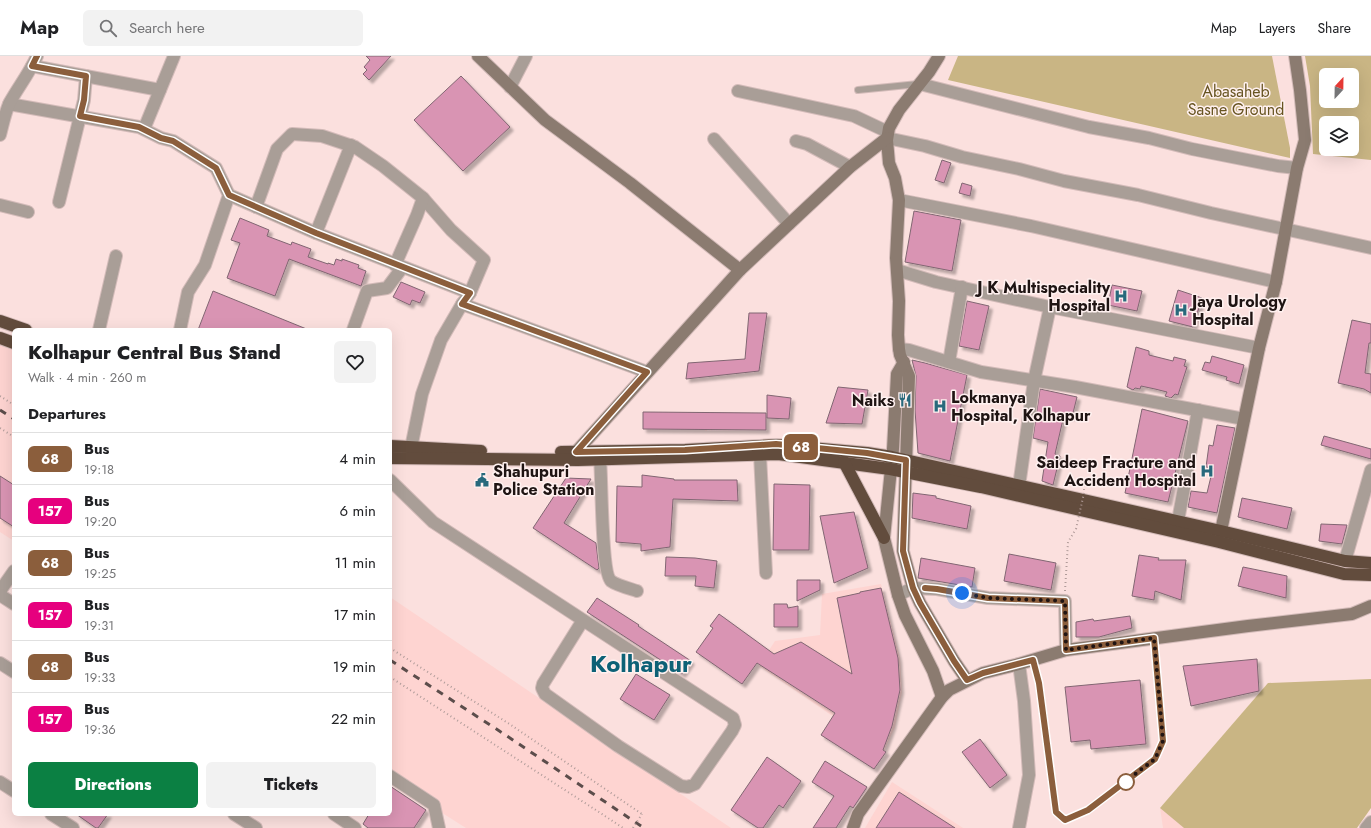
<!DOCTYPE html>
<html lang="en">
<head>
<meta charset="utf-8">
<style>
  :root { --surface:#fff; --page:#f2f2f2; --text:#202124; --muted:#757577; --line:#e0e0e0; --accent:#0b8043 }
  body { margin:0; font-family:Jost,sans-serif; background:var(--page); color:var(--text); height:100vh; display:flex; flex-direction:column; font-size:15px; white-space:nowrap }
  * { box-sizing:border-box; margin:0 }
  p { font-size:13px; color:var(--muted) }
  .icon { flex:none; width:22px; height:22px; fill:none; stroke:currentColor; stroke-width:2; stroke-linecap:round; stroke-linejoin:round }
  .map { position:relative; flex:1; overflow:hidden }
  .side { position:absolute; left:12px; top:272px; width:380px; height:488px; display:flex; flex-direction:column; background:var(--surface); border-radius:6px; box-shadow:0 4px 16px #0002 }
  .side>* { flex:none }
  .badge { padding:0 8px; border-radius:6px; font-size:14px; line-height:26px }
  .needle { width:26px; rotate:22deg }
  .tools { position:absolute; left:1319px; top:12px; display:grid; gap:8px }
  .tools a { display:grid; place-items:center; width:40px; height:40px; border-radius:6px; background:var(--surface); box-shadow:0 4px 16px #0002; font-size:20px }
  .you { position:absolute; width:20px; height:20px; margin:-10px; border:3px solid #fff; border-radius:50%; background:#1a73e8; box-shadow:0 0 0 6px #1a73e833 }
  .map>.badge { position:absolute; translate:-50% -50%; box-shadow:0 0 0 2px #fff }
  h2 { padding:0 16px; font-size:15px; line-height:36px }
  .round { display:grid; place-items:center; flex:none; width:42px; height:42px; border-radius:6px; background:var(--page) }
  .headline { display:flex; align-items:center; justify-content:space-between; height:68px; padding:0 16px }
  h1 { font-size:19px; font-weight:800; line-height:30px }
  .primary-button { display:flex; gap:8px; margin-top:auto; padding:8px 16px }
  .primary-button a { flex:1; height:46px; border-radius:6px; background:var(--accent); color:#fff; font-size:16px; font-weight:800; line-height:46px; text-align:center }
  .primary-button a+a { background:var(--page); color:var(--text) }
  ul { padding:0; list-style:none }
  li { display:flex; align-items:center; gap:12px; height:52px; padding:0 16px; border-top:1px solid var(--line) }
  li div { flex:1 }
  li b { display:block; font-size:15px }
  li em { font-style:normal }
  li .badge { min-width:44px; font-weight:700; text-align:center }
  header { display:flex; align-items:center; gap:24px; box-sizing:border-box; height:56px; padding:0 20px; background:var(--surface); border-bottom:1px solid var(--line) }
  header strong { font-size:19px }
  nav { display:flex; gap:22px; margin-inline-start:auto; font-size:14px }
  .search { width:280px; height:36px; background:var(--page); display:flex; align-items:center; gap:10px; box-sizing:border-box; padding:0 14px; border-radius:6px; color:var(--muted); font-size:15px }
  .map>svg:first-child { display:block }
  .built { fill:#fed4d1 }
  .green { fill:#c9b584; fill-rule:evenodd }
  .building { fill:#d994b3; stroke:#816672; filter:url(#shadow) }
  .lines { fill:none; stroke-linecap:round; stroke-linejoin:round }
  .lane-casing { stroke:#d3bbb9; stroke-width:8 }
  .street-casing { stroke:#d3bbb9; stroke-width:14 }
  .secondary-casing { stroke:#d3bbb9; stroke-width:14 }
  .highway-casing { stroke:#d3bbb9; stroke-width:14 }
  .path { stroke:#b19c9a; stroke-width:2; stroke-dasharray:1 3; stroke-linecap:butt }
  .lane { stroke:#a99e97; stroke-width:6 }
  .street { stroke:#a99e97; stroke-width:12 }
  .secondary { stroke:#8b7b70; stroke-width:12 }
  .highway { stroke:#624c3d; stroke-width:12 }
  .rail { stroke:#5c4d4b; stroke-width:3; stroke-dasharray:7 7; stroke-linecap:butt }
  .path-bridge { stroke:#b19c9a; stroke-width:2; stroke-dasharray:1 3; stroke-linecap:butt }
  .line-casing { stroke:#fff; stroke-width:9 }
  .line { stroke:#8b5e3c; stroke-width:6 }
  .walk { stroke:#1f1413; stroke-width:4; stroke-dasharray:0 7.2 }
  .stop-dot { fill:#fff; stroke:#8b5e3c; stroke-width:2 }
  .labels { text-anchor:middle; stroke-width:3; stroke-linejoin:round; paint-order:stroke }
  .park-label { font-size:16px; fill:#675421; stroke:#fff1f0 }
  .poi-label { font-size:16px; font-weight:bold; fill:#1f1413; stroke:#fff1f0; text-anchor:end }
  .town-label { font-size:24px; font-weight:bold; fill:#0d6176; stroke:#fff1f0 }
</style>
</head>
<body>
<header>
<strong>Map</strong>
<div class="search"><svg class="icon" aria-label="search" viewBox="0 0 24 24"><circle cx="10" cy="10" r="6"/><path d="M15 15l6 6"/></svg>Search here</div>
<nav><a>Map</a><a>Layers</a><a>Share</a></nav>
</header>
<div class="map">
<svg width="1371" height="772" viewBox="0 0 1371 772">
  <defs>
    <filter id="shadow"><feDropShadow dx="3.5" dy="3.5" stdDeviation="1" flood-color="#0004"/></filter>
  </defs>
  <rect width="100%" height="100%" fill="#fbe0de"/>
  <g class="built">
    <polygon points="0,282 14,287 14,485 0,476"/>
    <polygon points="881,528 900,602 902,636 895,671 884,695 759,610 775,585 820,579 822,538"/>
    <polygon points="390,541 731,772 466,772 390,724"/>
    <polygon points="892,726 963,772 865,772"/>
    <polygon points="1160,752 1184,772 1163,772"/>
  </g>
  <g class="green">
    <polygon points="958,0 1272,0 1290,92 1290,102 948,24"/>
    <path d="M1305,0H1371V104L1313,98L1310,30ZM1326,19H1352V45H1326ZM1326,67H1352V93H1326Z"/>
    <polygon points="1371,623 1371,752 1357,772 1184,772 1160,752 1268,627"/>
  </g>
  <g class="building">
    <polygon points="366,0 391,0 369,24 363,18 367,14 364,11 370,4"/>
    <polygon points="461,20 510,71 463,115 414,64"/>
    <polygon points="942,104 951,107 944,127 935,124"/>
    <polygon points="962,127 972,130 970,140 959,137"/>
    <polygon points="914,155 961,164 952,215 905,206"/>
    <polygon points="240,162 269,174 267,180 291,189 292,186 311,193 308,201 328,208 328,207 334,209 336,203 342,205 342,203 359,209 358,212 366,215 361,230 289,203 275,240 227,222 240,187 231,184"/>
    <polygon points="401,226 425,236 420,247 412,244 410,249 393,241"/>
    <polygon points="1112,229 1142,235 1137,255 1108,249"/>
    <polygon points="1178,234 1202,242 1193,271 1169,265"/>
    <polygon points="213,235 309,274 198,274"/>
    <polygon points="967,245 989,250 979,294 959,290"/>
    <polygon points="749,257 767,257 759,315 686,323 688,307 745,303"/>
    <polygon points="1352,264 1371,268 1371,287 1369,287 1365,317 1371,318 1371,337 1364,333 1338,327"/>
    <polygon points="1136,291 1149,295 1149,299 1173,305 1174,301 1186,304 1184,310 1187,311 1178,339 1175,338 1171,342 1165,340 1167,336 1155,333 1141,330 1140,333 1135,332 1133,334 1127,331"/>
    <polygon points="1212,300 1244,309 1239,328 1226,324 1227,321 1202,314 1205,306 1210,307"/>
    <polygon points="912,304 925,307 967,319 950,405 918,397 915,354 916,320"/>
    <polygon points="838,331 868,334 862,368 826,367"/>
    <polygon points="1040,333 1077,341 1072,361 1064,359 1055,398 1060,400 1053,429 1042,425 1048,386 1033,382"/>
    <polygon points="767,339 791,342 789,363 767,362"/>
    <polygon points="1142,353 1188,365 1168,446 1125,437"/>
    <polygon points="643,356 766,357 766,374 643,373"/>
    <polygon points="1217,369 1235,372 1217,457 1188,451 1191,435 1207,437 1213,412 1206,411 1209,389 1213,390"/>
    <polygon points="1324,380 1371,393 1371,403 1321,389"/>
    <polygon points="642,419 674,423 674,424 737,424 738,445 673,443 670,491 641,495 641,488 616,486 617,430 642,431"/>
    <polygon points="0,420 14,429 14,471 0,462"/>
    <polygon points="566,422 591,423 564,467 596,487 599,512 597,514 533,472"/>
    <polygon points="774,428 810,429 809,494 773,494"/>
    <polygon points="913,437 936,440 936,442 971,450 967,473 912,462"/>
    <polygon points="1242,442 1292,452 1287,473 1238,461"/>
    <polygon points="854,456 868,512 834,527 820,460"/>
    <polygon points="1321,468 1347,469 1342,488 1319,485"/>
    <polygon points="1009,498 1056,507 1051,534 1004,525"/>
    <polygon points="1139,499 1159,502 1158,504 1186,504 1181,544 1155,535 1154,544 1132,540"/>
    <polygon points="666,501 695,502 717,505 714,532 695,530 696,520 665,520"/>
    <polygon points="921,502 975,512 972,531 918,522"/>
    <polygon points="1243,511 1287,520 1286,542 1238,530"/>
    <polygon points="797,524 820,524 820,534 797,545"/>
    <polygon points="881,532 898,602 900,634 892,670 883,694 886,696 874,713 821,679 835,657 757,607 742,628 696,596 713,572 710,570 719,558 774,598 801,586 852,618 837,542 860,537 860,536"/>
    <polygon points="597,542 639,569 638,570 691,605 682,618 587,556"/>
    <polygon points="774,548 787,548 788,552 798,550 798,571 774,571"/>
    <polygon points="1130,560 1132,572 1099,581 1076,581 1076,566 1093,563 1094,565"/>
    <polygon points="1257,603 1259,635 1191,650 1183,610"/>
    <polygon points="636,618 670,639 654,664 620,643"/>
    <polygon points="1140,624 1146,688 1091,693 1090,684 1071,686 1065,631"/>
    <polygon points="980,683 1007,719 990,732 962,696"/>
    <polygon points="767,701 801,725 783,752 779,749 763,772 758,772 731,754"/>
    <polygon points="825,705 867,731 853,752 850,750 836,772 813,772 834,740 812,726"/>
    <polygon points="390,730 426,754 414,772 368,772 363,768 369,758 390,758"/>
    <polygon points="899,736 955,772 876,772"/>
    <polygon points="76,758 108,758 98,772 96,772"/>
  </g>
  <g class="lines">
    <g class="lane-casing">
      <g id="lane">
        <polyline points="858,34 918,28"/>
        <polyline points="1033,604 1039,627 1056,756 1065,764 1088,754 1155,703 1163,685 1154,582"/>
      </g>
    </g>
    <g class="street-casing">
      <g id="street">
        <polyline points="32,10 160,34"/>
        <polyline points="920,28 1089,71 1149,82 1192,93 1278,110 1297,112"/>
        <polyline points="510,31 526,0"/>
        <polyline points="738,35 854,60 888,76"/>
        <polyline points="9,48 139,71 161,82 173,85 216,112 229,139 205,209 188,236 180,274"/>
        <polyline points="144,73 174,0"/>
        <path d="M0,79C3,68 5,56 10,46C19,30 30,16 37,0"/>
        <polyline points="887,82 925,90 962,101 1019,113 1064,125 1138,139 1211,157 1371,192"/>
        <polyline points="714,83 789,168"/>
        <polyline points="796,85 807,88 850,111"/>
        <polyline points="229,139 316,177 470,237 462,248"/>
        <polyline points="423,142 451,174 484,204 470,237"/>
        <polyline points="899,144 1031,170 1276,226"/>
        <polyline points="59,146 84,44 86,20"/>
        <polyline points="0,149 28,156"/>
        <polyline points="256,151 277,93 292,78 322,80 355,91 383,110 423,142 417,159 395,209"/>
        <polyline points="316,177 351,89"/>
        <polyline points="897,214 936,226 1050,251 1259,292"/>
        <polyline points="99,274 116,200"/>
        <polyline points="353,274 367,235 387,232 402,212"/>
        <polyline points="899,293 909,294 981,316 1075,331 1244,363"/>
        <polyline points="949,306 962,231"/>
        <polyline points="411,392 422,338 441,284 462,248 647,316"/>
        <polyline points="760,399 766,517"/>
        <path d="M600,403C602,422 601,516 611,525C616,529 631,533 637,535"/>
        <polyline points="390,424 433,466 733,662 735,669 732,675 695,728 688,731 681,730 618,690 545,638 542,632 543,628 583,564"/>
        <polyline points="1019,430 1034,325 1050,251"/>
        <polyline points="1178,465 1198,354"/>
        <polyline points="1345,505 1371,414"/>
        <polyline points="0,535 14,515"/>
        <polyline points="0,539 14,548"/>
        <polyline points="898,539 913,532 937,533 988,542 1065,545 1066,594"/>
        <polyline points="0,607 14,616"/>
        <polyline points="1019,608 1024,645 1029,719 1019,772"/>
        <polyline points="390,720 434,749 439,772"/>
        <polyline points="0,726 14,735"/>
        <polyline points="51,758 73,772"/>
        <polyline points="234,758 256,772"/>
        <polyline points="334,758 355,772"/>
        <polyline points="1366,772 1371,766"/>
      </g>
    </g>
    <g class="secondary-casing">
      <g id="secondary">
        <polyline points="478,0 545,64 630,127 740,214"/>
        <polyline points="939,0 929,16 899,54 889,72 887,84 889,107 895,122 899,144 896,202 899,245 898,279 899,293 900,299 909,320 903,495 913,532 920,547 954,605 967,624"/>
        <polyline points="904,306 897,318 893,393 884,482 898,539 905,559 933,615 942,641"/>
        <polyline points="576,396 740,214 850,111 887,82"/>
        <polyline points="1221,475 1259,292 1276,226 1297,112 1305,84 1300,34 1295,0"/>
        <polyline points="853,772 858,758 942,641 949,634 983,617 1019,608 1066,594 1248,570 1352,558 1371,550"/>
      </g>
    </g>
    <g class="highway-casing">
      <g id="highway">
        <polyline points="0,265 26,274"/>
        <polyline points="0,282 14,287"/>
        <polyline points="390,390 481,395"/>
        <polyline points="561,396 685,394 777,389 867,397 892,401 1221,475 1345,505 1371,507"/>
        <polyline points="390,402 578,404 778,398 890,413 981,431 1219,486 1344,518 1371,519"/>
        <polyline points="844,406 884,482"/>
      </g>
    </g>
    <g class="path">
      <polyline points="0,340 14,349"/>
      <polyline points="0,372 14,381"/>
      <polyline points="1084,434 1085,426"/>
      <polyline points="1065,535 1068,486 1076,473"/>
      <polyline points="390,592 511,669 642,758"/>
      <polyline points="390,621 602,758 623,772"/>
    </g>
    <use href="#lane" class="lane"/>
    <use href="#street" class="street"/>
    <use href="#secondary" class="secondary"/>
    <use href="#highway" class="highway"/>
    <g class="rail">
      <polyline points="0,354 14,363"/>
      <polyline points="390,604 504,678 644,772"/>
    </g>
    <g class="path-bridge">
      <polyline points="1076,473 1084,437"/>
      <polyline points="633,772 642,758"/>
    </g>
  </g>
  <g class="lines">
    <g class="line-casing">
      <polyline id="line" points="37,0 32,10 86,20 84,44 80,60 139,71 161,82 173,85 216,112 229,139 316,177 470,237 462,248 647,316 576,396 685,394 776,388 867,397 906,404 903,495 913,532 920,547 954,605 967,624 983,617 1033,604 1039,627 1056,756 1065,764 1088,754 1155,703 1163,685 1154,582 1066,594 1065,545 988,542 937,533 925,532"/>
    </g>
    <use href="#line" class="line"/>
    <polyline class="walk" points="962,537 988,542 1065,545 1066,594 1154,582 1163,685 1155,703 1122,728 1126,726"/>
  </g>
  <defs>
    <g id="hospital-bare" transform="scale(1.08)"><path d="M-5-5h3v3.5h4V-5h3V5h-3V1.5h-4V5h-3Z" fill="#28697c" stroke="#fff1f0" stroke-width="2.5" paint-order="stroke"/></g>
    <g id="restaurant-bare" transform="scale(1.08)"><path d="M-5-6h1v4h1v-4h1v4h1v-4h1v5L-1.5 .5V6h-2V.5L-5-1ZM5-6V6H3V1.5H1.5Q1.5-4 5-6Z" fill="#28697c" stroke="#fff1f0" stroke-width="2.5" paint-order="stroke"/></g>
    <g id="civic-bare" transform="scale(1.08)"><path d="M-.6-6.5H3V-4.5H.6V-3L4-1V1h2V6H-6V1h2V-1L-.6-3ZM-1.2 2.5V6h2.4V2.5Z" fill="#28697c" stroke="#fff1f0" stroke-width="2.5" paint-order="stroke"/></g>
  </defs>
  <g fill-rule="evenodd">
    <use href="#hospital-bare" x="1121" y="240"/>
    <use href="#hospital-bare" x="1181" y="254"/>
    <use href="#restaurant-bare" x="905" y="344"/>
    <use href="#hospital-bare" x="940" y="350"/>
    <use href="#hospital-bare" x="1207" y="415"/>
    <use href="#civic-bare" x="482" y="424"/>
  </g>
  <circle class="stop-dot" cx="1126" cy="726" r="8"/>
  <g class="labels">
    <g class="park-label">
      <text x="1236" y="41">Abasaheb<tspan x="1236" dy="18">Sasne Ground</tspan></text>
    </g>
    <g class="poi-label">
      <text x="1110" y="237">J K Multispeciality<tspan x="1110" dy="18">Hospital</tspan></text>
      <text x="1192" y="251" text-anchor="start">Jaya Urology<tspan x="1192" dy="18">Hospital</tspan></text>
      <text x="951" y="347" text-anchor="start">Lokmanya<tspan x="951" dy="18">Hospital, Kolhapur</tspan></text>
      <text x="894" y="350">Naiks</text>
      <text x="1196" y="412">Saideep Fracture and<tspan x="1196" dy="18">Accident Hospital</tspan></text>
      <text x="493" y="421" text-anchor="start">Shahupuri<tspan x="493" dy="18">Police Station</tspan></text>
    </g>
    <g class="town-label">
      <text x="641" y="616">Kolhapur</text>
    </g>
  </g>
</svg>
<div class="tools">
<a><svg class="needle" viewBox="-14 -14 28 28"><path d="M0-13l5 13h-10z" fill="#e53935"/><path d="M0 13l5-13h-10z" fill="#757577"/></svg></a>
<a><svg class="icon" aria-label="layers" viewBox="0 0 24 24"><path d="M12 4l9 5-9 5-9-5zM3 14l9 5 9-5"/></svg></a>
</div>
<div class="you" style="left:962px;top:537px"></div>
<b class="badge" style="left:801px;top:391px;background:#8b5e3c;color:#fff">68</b>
<section class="side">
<div class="headline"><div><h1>Kolhapur Central Bus Stand</h1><p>Walk · 4 min · 260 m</p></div><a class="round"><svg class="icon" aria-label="heart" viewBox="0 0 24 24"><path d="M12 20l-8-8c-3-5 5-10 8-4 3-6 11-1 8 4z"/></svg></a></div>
<h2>Departures</h2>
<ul>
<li><span class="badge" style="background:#8b5e3c;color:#fff">68</span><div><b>Bus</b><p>19:18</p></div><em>4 min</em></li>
<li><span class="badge" style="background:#e6007e;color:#fff">157</span><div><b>Bus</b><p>19:20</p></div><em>6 min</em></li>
<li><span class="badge" style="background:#8b5e3c;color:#fff">68</span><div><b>Bus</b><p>19:25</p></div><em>11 min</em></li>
<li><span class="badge" style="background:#e6007e;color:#fff">157</span><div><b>Bus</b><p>19:31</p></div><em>17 min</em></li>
<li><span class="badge" style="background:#8b5e3c;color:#fff">68</span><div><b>Bus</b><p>19:33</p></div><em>19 min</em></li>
<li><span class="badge" style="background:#e6007e;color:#fff">157</span><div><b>Bus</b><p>19:36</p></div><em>22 min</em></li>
</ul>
<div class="primary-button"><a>Directions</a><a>Tickets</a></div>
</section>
</div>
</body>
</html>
